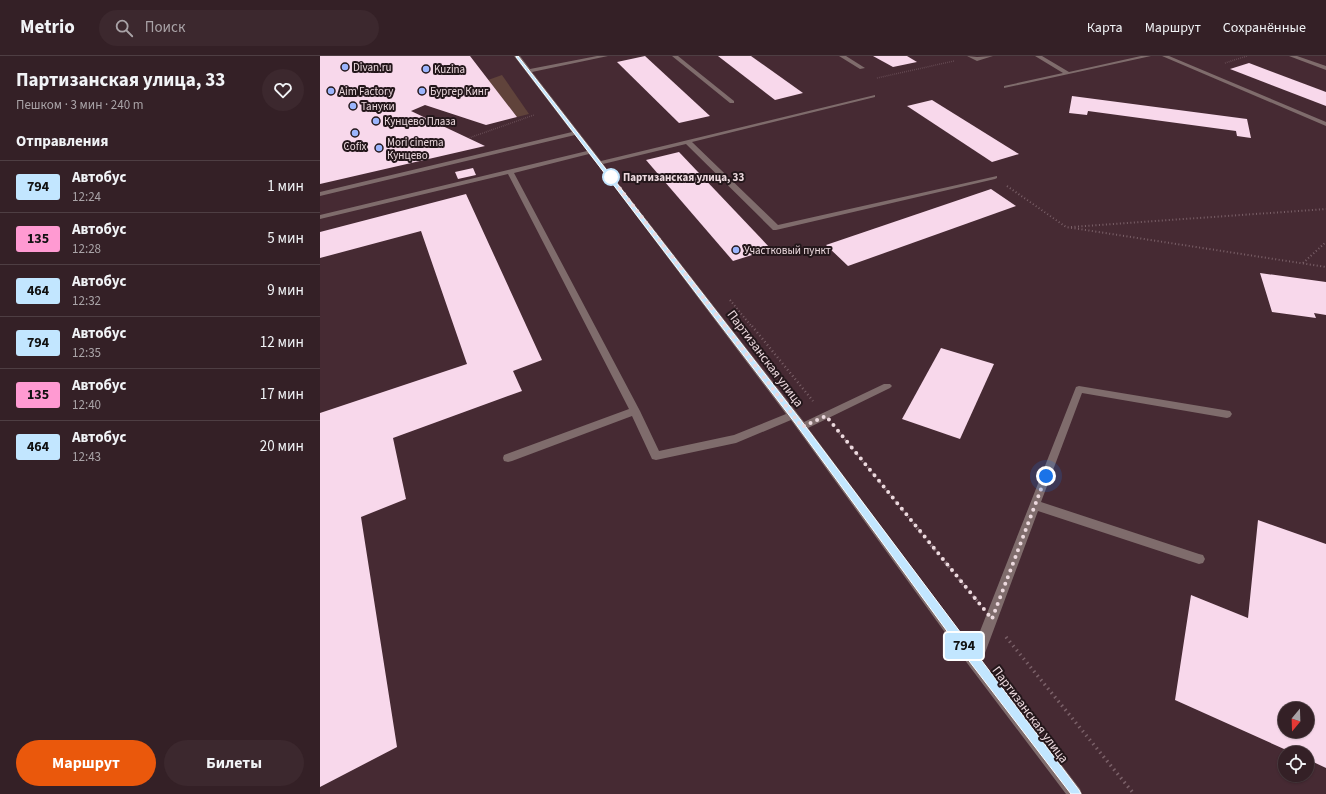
<!DOCTYPE html>
<html lang="ru">
<head>
<meta charset="utf-8">
<style>
  :root { --surface:#342026; --page:#3c282e; --text:#f1f3f6; --muted:#a9a3a7; --line:#4e3e43; --accent:#ea580c }
  body { margin:0; font-family:"Source Sans 3",sans-serif; background:var(--page); color:var(--text); height:100vh; display:flex; flex-direction:column; font-size:15px; white-space:nowrap }
  * { box-sizing:border-box; margin:0 }
  p { font-size:13px; color:var(--muted) }
  .icon { flex:none; width:22px; height:22px; fill:none; stroke:currentColor; stroke-width:2; stroke-linecap:round; stroke-linejoin:round }
  .map { position:relative; flex:1; overflow:hidden }
  .panel { display:flex; flex-direction:column; background:var(--surface); width:320px }
  .panel>* { flex:none }
  .badge { padding:0 8px; border-radius:3px; font-size:14px; line-height:26px }
  .needle { width:26px; rotate:199deg }
  .tools { position:absolute; left:958px; top:646px; display:grid; gap:8px }
  .tools a { display:grid; place-items:center; width:36px; height:36px; border-radius:50%; background:var(--surface); box-shadow:0 1px 3px #0004,0 0 0 1px var(--line); font-size:20px }
  .you { position:absolute; width:20px; height:20px; margin:-10px; border:3px solid #fff; border-radius:50%; background:#1a73e8; box-shadow:0 0 0 6px #1a73e833 }
  .map>.badge { position:absolute; translate:-50% -50%; box-shadow:0 0 0 2px #fff }
  h2 { padding:0 16px; font-size:15px; line-height:36px }
  .round { display:grid; place-items:center; flex:none; width:42px; height:42px; border-radius:21px; background:var(--page) }
  .overview { display:flex; align-items:center; justify-content:space-between; height:68px; padding:0 16px }
  h1 { font-size:19px; font-weight:700; line-height:30px }
  .button { display:flex; gap:8px; margin-top:auto; padding:8px 16px }
  .button a { flex:1; height:46px; border-radius:24px; background:var(--accent); color:#fff; font-size:16px; font-weight:700; line-height:46px; text-align:center }
  .button a+a { background:var(--page); color:var(--text) }
  ul { padding:0; list-style:none }
  li { display:flex; align-items:center; gap:12px; height:52px; padding:0 16px; border-top:1px solid var(--line) }
  li div { flex:1 }
  li b { display:block; font-size:15px }
  li em { font-style:normal }
  li .badge { min-width:44px; font-weight:700; text-align:center }
  header { display:flex; align-items:center; gap:24px; box-sizing:border-box; height:56px; padding:0 20px; background:var(--surface); border-bottom:1px solid var(--line) }
  header strong { font-size:19px }
  nav { display:flex; gap:22px; margin-inline-start:auto; font-size:14px }
  .search { width:280px; height:36px; background:var(--page); display:flex; align-items:center; gap:10px; box-sizing:border-box; padding:0 14px; border-radius:22px; color:var(--muted); font-size:15px }
  main { display:flex; flex:1; min-height:0 }
  .map>svg:first-child { display:block }
  .green { fill:#60433b }
  .building { fill:#f8d8eb; fill-rule:evenodd }
  .lines { fill:none; stroke-linecap:round; stroke-linejoin:round }
  .path-far3 { stroke:#7b6169; stroke-width:1.5; stroke-dasharray:0.5 1.5; stroke-linecap:butt }
  .path-far2 { stroke:#7b6169; stroke-width:2; stroke-dasharray:1 2.5; stroke-linecap:butt }
  .path-far1 { stroke:#7b6169; stroke-width:2.5; stroke-dasharray:1 3; stroke-linecap:butt }
  .path { stroke:#7b6169; stroke-width:3.5; stroke-dasharray:1.5 4; stroke-linecap:butt }
  .minor { fill:#7f6c6c; fill-rule:evenodd }
  .line { fill:#c2e6ff; stroke:#fff }
  .walk { stroke:#ecd9de; stroke-width:4; stroke-dasharray:0 7.2 }
  .poi-dot { fill:#9bb5fd; stroke:#24171b; stroke-width:1.5 }
  .stop-dot { fill:#fff; stroke:#c2e6ff; stroke-width:2 }
  .labels { text-anchor:middle; stroke-width:4; stroke-linejoin:round; paint-order:stroke }
  .far-poi-label { font-size:11px; fill:#ecd9de; stroke:#24171b; text-anchor:start }
  .far-stop-label { font-size:11px; font-weight:bold; fill:#ecd9de; stroke:#24171b; text-anchor:start }
  .street-label { font-size:13px; fill:#ecd9de; stroke:#24171b }
</style>
</head>
<body>
<header>
<strong>Metrio</strong>
<div class="search"><svg class="icon" aria-label="search" viewBox="0 0 24 24"><circle cx="10" cy="10" r="6"/><path d="M15 15l6 6"/></svg>Поиск</div>
<nav><a>Карта</a><a>Маршрут</a><a>Сохранённые</a></nav>
</header>
<main>
<section class="panel">
<div class="overview"><div><h1>Партизанская улица, 33</h1><p>Пешком · 3 мин · 240 m</p></div><a class="round"><svg class="icon" aria-label="heart" viewBox="0 0 24 24"><path d="M12 20l-8-8c-3-5 5-10 8-4 3-6 11-1 8 4z"/></svg></a></div>
<h2>Отправления</h2>
<ul>
<li><span class="badge" style="background:#c2e6ff;color:#111">794</span><div><b>Автобус</b><p>12:24</p></div><em>1 мин</em></li>
<li><span class="badge" style="background:#ff9ad2;color:#111">135</span><div><b>Автобус</b><p>12:28</p></div><em>5 мин</em></li>
<li><span class="badge" style="background:#c2e6ff;color:#111">464</span><div><b>Автобус</b><p>12:32</p></div><em>9 мин</em></li>
<li><span class="badge" style="background:#c2e6ff;color:#111">794</span><div><b>Автобус</b><p>12:35</p></div><em>12 мин</em></li>
<li><span class="badge" style="background:#ff9ad2;color:#111">135</span><div><b>Автобус</b><p>12:40</p></div><em>17 мин</em></li>
<li><span class="badge" style="background:#c2e6ff;color:#111">464</span><div><b>Автобус</b><p>12:43</p></div><em>20 мин</em></li>
</ul>
<div class="button"><a>Маршрут</a><a>Билеты</a></div>
</section>
<div class="map">
<svg width="1006" height="738" viewBox="0 0 1006 738">
  <rect width="100%" height="100%" fill="#462a33"/>
  <polygon class="green" points="182,19 209,58 197,61 168,24"/>
  <g class="building">
    <polygon points="0,0 150,0 197,61 166,69 105,49 91,55 165,90 0,128"/>
    <polygon points="325,0 390,60 359,67 297,6"/>
    <polygon points="398,0 431,0 483,37 455,44"/>
    <polygon points="553,0 587,0 597,6 573,11"/>
    <polygon points="929,7 1006,36 1006,50 910,13"/>
    <polygon points="752,40 927,63 931,82 917,80 916,75 768,55 767,59 749,57"/>
    <polygon points="612,44 699,98 672,106 587,50"/>
    <polygon points="359,96 451,193 413,205 326,104"/>
    <polygon points="153,112 156,119 138,123 135,116"/>
    <polygon points="671,133 696,150 528,210 506,189"/>
    <polygon points="146,138 222,304 193,315 202,335 73,382 86,443 41,461 77,691 0,731 0,357 147,308 101,175 0,202 0,176"/>
    <polygon points="940,217 1006,226 1006,259 994,257 996,262 952,256"/>
    <polygon points="621,292 674,308 640,383 582,363"/>
    <path d="M938,464L1006,488V712L987,703V697H973L855,644L871,539L928,562ZM965,653H987V675H965Z"/>
  </g>
  <g class="lines">
    <g class="path-far3">
      <polyline points="905,7 927,0"/>
      <polyline points="557,22 634,5"/>
      <polyline points="149,82 214,59"/>
    </g>
    <g class="path-far2">
      <polyline points="687,130 746,171 1006,211"/>
      <polyline points="751,171 1006,153"/>
      <polyline points="983,207 1006,186"/>
      <polyline points="410,244 432,271"/>
    </g>
    <g class="path-far1">
      <polyline points="432,270 493,345"/>
      <polyline points="517,374 598,473"/>
    </g>
    <g class="path">
      <polyline points="597,472 657,545"/>
      <polyline points="686,581 814,738"/>
    </g>
    <g class="minor">
      <path d="M194,0H200L210,13L277,0H288L212,16L281,105L555,39V41L372,86L458,169L677,120V122L675,123L456,174H453L366,88L283,108L484,366L564,328H570L572,330L570,332L488,372L653,593L756,331L759,330L910,355L912,358L910,361L907,362L762,337L721,446L879,498L883,499L885,503L883,507L879,508L718,455L662,605L760,733L762,738H746L650,611L471,364L416,387L336,404L332,403L312,360L192,405L188,406L184,405L183,402L184,399L309,353L188,118L0,163V159L267,95L255,79L0,140V136L252,76ZM269,98L277,108L466,358L414,379L339,395L320,355L194,117Z"/>
      <polygon points="352,0 358,0 414,45 414,47 410,47"/>
      <polygon points="519,0 526,0 545,12 540,13"/>
      <polygon points="647,0 657,1 673,0 657,5"/>
      <polygon points="715,0 722,0 749,16 821,0 831,0 684,32 684,30 743,17"/>
      <polygon points="842,0 849,0 1006,66 1006,70"/>
      <polygon points="969,0 977,0 1006,10 1006,14"/>
    </g>
  </g>
  <polygon class="line" points="196,1 196,0 198,0 480,363 759,734 761,738 751,738 643,597 475,367"/>
  <g class="lines">
    <polyline class="walk" points="291,121 482,371 506,360 672,563 726,420"/>
  </g>
  <g class="poi-dot">
    <circle cx="25" cy="11" r="4"/>
    <circle cx="106" cy="13" r="4"/>
    <circle cx="11" cy="35" r="4"/>
    <circle cx="102" cy="35" r="4"/>
    <circle cx="33" cy="50" r="4"/>
    <circle cx="56" cy="65" r="4"/>
    <circle cx="35" cy="77" r="4"/>
    <circle cx="59" cy="92" r="4"/>
    <circle cx="416" cy="194" r="4"/>
  </g>
  <circle class="stop-dot" cx="291" cy="121" r="8"/>
  <g class="labels">
    <g class="far-poi-label">
      <text x="33" y="15">Divan.ru</text>
      <text x="114" y="17">Kuzina</text>
      <text x="19" y="39">Aim Factory</text>
      <text x="110" y="39">Бургер Кинг</text>
      <text x="41" y="54">Тануки</text>
      <text x="64" y="69">Кунцево Плаза</text>
      <text x="67" y="90">Mori cinema<tspan x="67" dy="13">Кунцево</tspan></text>
      <text x="35" y="94" text-anchor="middle">Cofix</text>
      <text x="424" y="198">Участковый пункт</text>
    </g>
    <g class="far-stop-label">
      <text x="303" y="125">Партизанская улица, 33</text>
    </g>
    <g class="street-label">
      <text transform="translate(446 302) rotate(53)" y="5">Партизанская улица</text>
      <text transform="translate(711 658) rotate(53)" y="5">Партизанская улица</text>
    </g>
  </g>
</svg>
<div class="tools">
<a><svg class="needle" viewBox="-14 -14 28 28"><path d="M0-13l5 13h-10z" fill="#e53935"/><path d="M0 13l5-13h-10z" fill="#a9a3a7"/></svg></a>
<a><svg class="icon" aria-label="locate" viewBox="0 0 24 24"><circle cx="12" cy="12" r="6"/><path d="M12 2v4M12 18v4M2 12h4M18 12h4"/></svg></a>
</div>
<div class="you" style="left:726px;top:420px"></div>
<b class="badge" style="left:644px;top:590px;background:#c2e6ff;color:#111">794</b>
</div>
</main>
</body>
</html>
